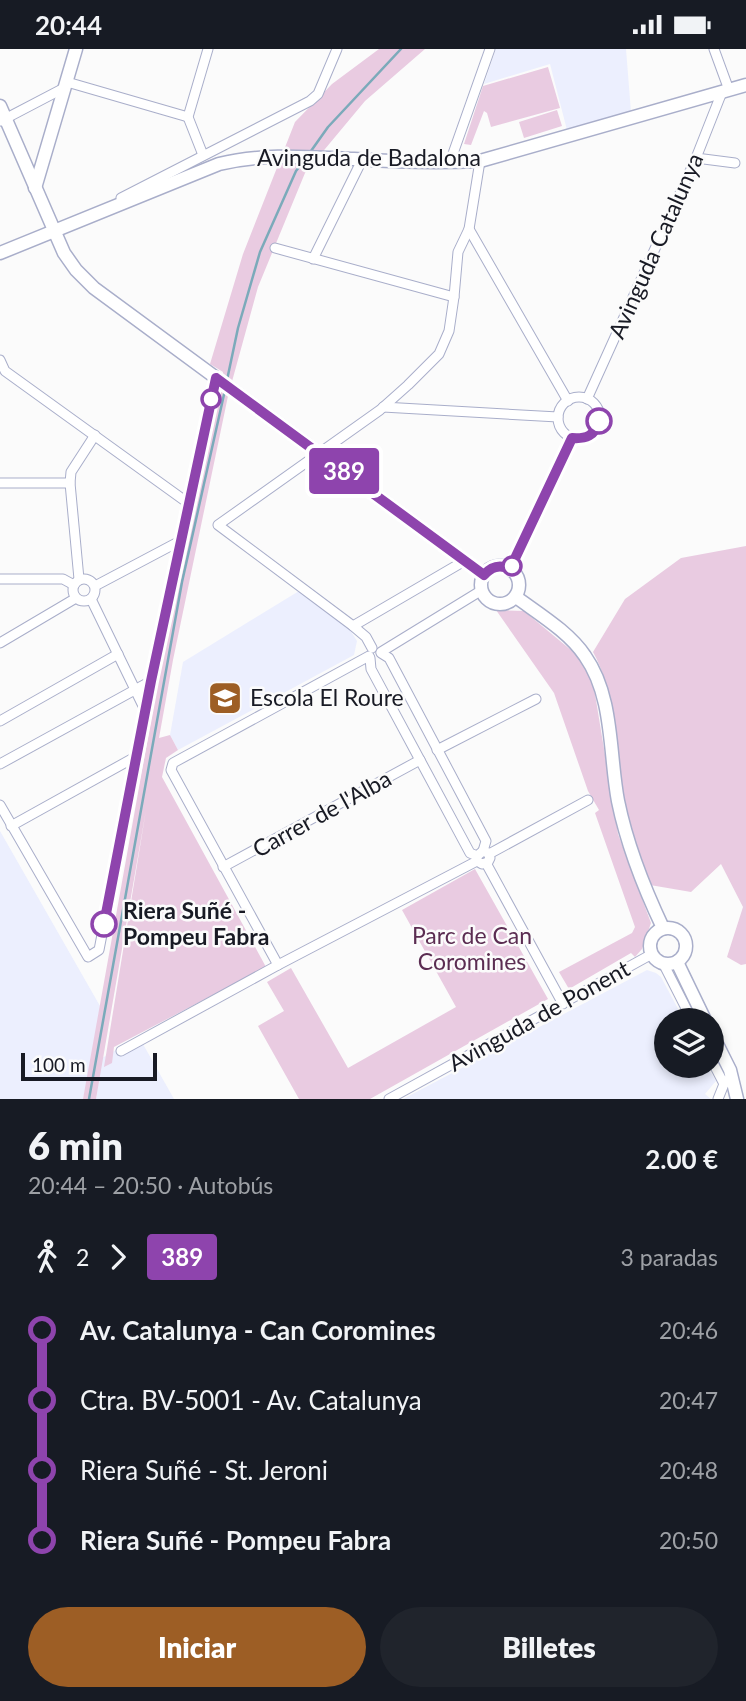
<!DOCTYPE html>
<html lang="es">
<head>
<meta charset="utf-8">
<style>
  :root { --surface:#171b24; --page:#20242c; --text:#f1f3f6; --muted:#9ea1a6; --accent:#9d5e25 }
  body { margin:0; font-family:Lato,sans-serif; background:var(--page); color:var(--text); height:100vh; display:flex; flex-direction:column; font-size:26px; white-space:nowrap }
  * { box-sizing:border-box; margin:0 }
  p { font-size:23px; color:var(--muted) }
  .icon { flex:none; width:38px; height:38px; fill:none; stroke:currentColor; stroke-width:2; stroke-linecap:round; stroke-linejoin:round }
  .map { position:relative; height:1050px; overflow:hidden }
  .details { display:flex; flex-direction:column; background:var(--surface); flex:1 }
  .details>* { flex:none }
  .badge { padding:0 14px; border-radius:5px; font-size:24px; line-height:46px }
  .tools { position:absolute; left:654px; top:959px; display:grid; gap:14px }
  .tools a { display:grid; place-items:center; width:70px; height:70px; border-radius:50%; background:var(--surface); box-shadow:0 4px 10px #0003; font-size:35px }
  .scale { position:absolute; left:21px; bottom:18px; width:136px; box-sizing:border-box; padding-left:7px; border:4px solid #181a24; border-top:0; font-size:19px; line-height:24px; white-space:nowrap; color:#181a24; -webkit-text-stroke:5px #fbfbfb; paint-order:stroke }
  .map>.badge { position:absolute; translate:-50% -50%; box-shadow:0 0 0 4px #fff }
  .legs { display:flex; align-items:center; gap:10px; height:77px; padding:0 28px; font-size:23px }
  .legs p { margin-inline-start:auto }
  .summary { display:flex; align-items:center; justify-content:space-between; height:119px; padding:0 28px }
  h1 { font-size:38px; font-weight:800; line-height:52px }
  .button { display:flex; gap:14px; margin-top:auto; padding:14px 28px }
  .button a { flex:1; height:80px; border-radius:42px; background:var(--accent); color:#fff; font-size:28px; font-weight:800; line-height:80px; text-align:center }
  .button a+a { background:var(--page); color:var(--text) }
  ul { padding:0 28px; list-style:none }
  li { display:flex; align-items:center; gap:24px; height:70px; font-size:26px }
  li i { display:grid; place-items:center; width:10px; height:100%; margin:0 9px; background:currentColor }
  li i::after { content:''; width:18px; height:18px; margin:-9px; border:5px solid; border-radius:50%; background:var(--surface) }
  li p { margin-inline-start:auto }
  li:first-child i { background:linear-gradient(#0000 50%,currentColor 0) }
  li:last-child i { background:linear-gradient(currentColor 50%,#0000 0) }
  .status { display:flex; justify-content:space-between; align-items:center; height:49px; padding:0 35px; background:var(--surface); direction:ltr }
  .status svg { height:19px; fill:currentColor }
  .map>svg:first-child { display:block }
  .built { fill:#eceffe }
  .green { fill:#e9cbe1 }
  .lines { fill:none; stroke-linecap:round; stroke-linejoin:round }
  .stream { stroke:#7baaba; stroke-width:2.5 }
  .street-casing { stroke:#a9aeca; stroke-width:11 }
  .secondary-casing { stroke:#a9aeca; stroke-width:15 }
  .street { stroke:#fff; stroke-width:9 }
  .secondary { stroke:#fff; stroke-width:12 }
  .line-1-casing { stroke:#fff; stroke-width:16 }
  .line-1 { stroke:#8e44ad; stroke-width:10 }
  .stop-1-dot { fill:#fff; stroke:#8e44ad; stroke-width:3.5 }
  .labels { text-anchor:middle; stroke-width:5; stroke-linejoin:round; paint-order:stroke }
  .street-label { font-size:23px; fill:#181a24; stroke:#fbfbfb }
  .poi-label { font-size:23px; fill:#181a24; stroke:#fbfbfb; text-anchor:start }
  .stop-label { font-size:23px; font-weight:bold; fill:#181a24; stroke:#fbfbfb; text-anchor:start }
  .park-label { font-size:23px; fill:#5b2d52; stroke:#fbfbfb }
</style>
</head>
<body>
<div class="status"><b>20:44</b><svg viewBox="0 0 49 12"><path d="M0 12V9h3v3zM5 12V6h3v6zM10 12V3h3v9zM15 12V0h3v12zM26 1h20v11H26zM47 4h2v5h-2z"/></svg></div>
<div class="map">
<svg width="746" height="1050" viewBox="0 0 746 1050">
  <rect width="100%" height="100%" fill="#fbfbfb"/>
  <g class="built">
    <polygon points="496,0 626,0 631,63 567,81 550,15 484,35"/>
    <polygon points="299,542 350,581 357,592 354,606 178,701 170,686 183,613"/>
    <polygon points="0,782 100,957 89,1026 83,1050 0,1050"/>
    <polygon points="647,921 656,924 661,928 684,971 667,971 667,1017 707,1017 716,1032 705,1045 711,1050 403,1050"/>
    <polygon points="139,988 174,1050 96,1050 102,1009"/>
  </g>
  <g class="green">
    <polygon points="379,0 425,0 365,52 305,124 258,238 228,347 173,611 159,689 170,686 178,701 166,709 162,728 266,918 114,998 112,1014 104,1018 146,761 96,1050 83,1050 161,616 223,323 210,315 243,205 295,73 332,35"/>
    <polygon points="548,18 560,59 491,78 487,64 484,62 471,96 464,95 483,37"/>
    <polygon points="557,61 562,77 524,89 519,73"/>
    <path d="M746,497V915L741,916L727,908L743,858L721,815L691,843L650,836C640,806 629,776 622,744C613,697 617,646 593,603L625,550L681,509Z"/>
    <polygon points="496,561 524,562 583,611 594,639 618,785 651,874 642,900 635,908 631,904 569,940 559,923 632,884 635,878 595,764 599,761 588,742 554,644"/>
    <polygon points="475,820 548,950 370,1050 299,1050 258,977 284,962 267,933 291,919 348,1019 456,958 402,861"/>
  </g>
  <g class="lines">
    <g class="stream">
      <polyline points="311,102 328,78 401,0"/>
      <polyline points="227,331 238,279 260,203 296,122 303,113"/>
      <polyline points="89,1050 182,533 225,341"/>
    </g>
    <g class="street-casing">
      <g id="street">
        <polyline points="714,0 729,41"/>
        <polyline points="67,33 188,68"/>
        <polyline points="1,72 64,39"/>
        <polyline points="203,106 188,68 208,0"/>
        <polyline points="696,109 735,114"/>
        <polyline points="450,113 490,0"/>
        <polyline points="121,149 310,52 318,45 337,0"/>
        <polyline points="469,180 568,352"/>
        <polyline points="275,199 454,248 458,203 469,180 480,112"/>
        <polyline points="313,210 362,111"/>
        <polyline points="0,311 5,322 188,454"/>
        <circle cx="579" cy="369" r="21"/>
        <polyline points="587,350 696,109 722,43"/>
        <polyline points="383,358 558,368"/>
        <polyline points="0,434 70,434"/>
        <polyline points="510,520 572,389"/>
        <circle cx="84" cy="541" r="11"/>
        <polyline points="0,530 63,530 74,536"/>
        <polyline points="79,530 70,434 71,423 95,386"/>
        <polyline points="95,537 180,492"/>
        <polyline points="91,550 145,661"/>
        <polyline points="353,577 466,511"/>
        <polyline points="0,594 76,549"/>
        <polyline points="372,599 366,588 353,577 218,476 380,361 408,336 439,305 449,282 454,248"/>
        <polyline points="381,603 482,541"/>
        <polyline points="381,604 389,609 486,792 483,802"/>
        <polyline points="370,609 371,620 470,804 477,807 477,812 482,815 488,813 490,809 488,804 483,802 477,807"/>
        <polyline points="0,672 118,605"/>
        <polyline points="437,701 536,650"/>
        <polyline points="0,715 151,632"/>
        <polyline points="0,756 88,908 99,901 151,632 216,329"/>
        <polyline points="11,777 137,707"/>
        <polyline points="489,805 588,751"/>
        <polyline points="486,814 563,955"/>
        <polyline points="223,818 420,711"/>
        <polyline points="663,914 692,971"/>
        <polyline points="278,916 171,721 173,714 369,607"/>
        <polyline points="121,1002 278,916 477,812"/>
        <polyline points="712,1012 724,1035"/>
        <polyline points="389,1050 652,905"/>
        <polyline points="718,1050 724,1035 732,1027"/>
      </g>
    </g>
    <g class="secondary-casing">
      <g id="secondary">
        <polyline points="0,57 64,204 76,221 94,239 484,526"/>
        <polyline points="35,139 76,0"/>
        <path d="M0,204L219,115C264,104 308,108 354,110C396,113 438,114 480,112L746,36"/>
        <circle cx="500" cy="536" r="19"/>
        <path d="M516,548C539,565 569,583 585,607C614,648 609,705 618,752C627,796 644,839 663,879"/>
        <circle cx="668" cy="897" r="18"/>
        <polyline points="677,913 705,971"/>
        <polyline points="712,985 730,1021 737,1050"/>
      </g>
    </g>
    <use href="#street" class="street"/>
    <use href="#secondary" class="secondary"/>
  </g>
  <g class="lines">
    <g class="line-1-casing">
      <path id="line-1" d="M104,875L151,632L216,329L484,526C491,518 499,515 510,520L572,389C586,390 595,387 599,372"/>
    </g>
    <use href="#line-1" class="line-1"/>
  </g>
  <defs>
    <g id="school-square" transform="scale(1.75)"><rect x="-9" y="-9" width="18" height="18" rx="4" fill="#9d5e25" stroke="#fbfbfb"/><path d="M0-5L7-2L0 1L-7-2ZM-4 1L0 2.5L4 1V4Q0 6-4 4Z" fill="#fff"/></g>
  </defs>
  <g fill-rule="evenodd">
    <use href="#school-square" x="225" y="649"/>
  </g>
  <g class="stop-1-dot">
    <circle cx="211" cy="350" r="9"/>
    <circle cx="599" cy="372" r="12"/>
    <circle cx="512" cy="517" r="9"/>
    <circle cx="104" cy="875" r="12"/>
  </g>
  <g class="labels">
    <g class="street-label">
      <text x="369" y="117">Avinguda de Badalona</text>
      <text transform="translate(656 197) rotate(-66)" y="8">Avinguda Catalunya</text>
      <text transform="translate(322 765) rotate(-29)" y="8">Carrer de l'Alba</text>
      <text transform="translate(539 967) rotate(-29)" y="8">Avinguda de Ponent</text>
    </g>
    <g class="poi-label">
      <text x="250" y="657">Escola El Roure</text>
    </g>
    <g class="stop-label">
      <text x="123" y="870">Riera Suñé -<tspan x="123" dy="26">Pompeu Fabra</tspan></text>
    </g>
    <g class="park-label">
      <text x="472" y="895">Parc de Can<tspan x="472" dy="26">Coromines</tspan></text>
    </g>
  </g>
</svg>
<div class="tools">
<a><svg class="icon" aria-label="layers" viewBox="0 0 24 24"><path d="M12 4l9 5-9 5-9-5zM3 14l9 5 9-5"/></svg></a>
</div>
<div class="scale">100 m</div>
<b class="badge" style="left:344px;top:422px;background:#8e44ad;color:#fff">389</b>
</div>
<section class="details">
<div class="summary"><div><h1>6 min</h1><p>20:44 – 20:50 · Autobús</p></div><b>2.00 €</b></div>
<div class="legs"><svg class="icon" aria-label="walk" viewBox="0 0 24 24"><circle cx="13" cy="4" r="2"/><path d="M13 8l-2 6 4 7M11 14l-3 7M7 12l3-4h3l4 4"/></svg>2<svg class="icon" aria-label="forward" viewBox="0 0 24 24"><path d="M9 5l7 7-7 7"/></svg><b class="badge" style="background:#8e44ad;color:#fff">389</b><p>3 paradas</p></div>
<ul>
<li><i style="color:#8e44ad"></i><b>Av. Catalunya - Can Coromines</b><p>20:46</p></li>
<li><i style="color:#8e44ad"></i><span>Ctra. BV-5001 - Av. Catalunya</span><p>20:47</p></li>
<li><i style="color:#8e44ad"></i><span>Riera Suñé - St. Jeroni</span><p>20:48</p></li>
<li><i style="color:#8e44ad"></i><b>Riera Suñé - Pompeu Fabra</b><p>20:50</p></li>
</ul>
<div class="button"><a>Iniciar</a><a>Billetes</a></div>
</section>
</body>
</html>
